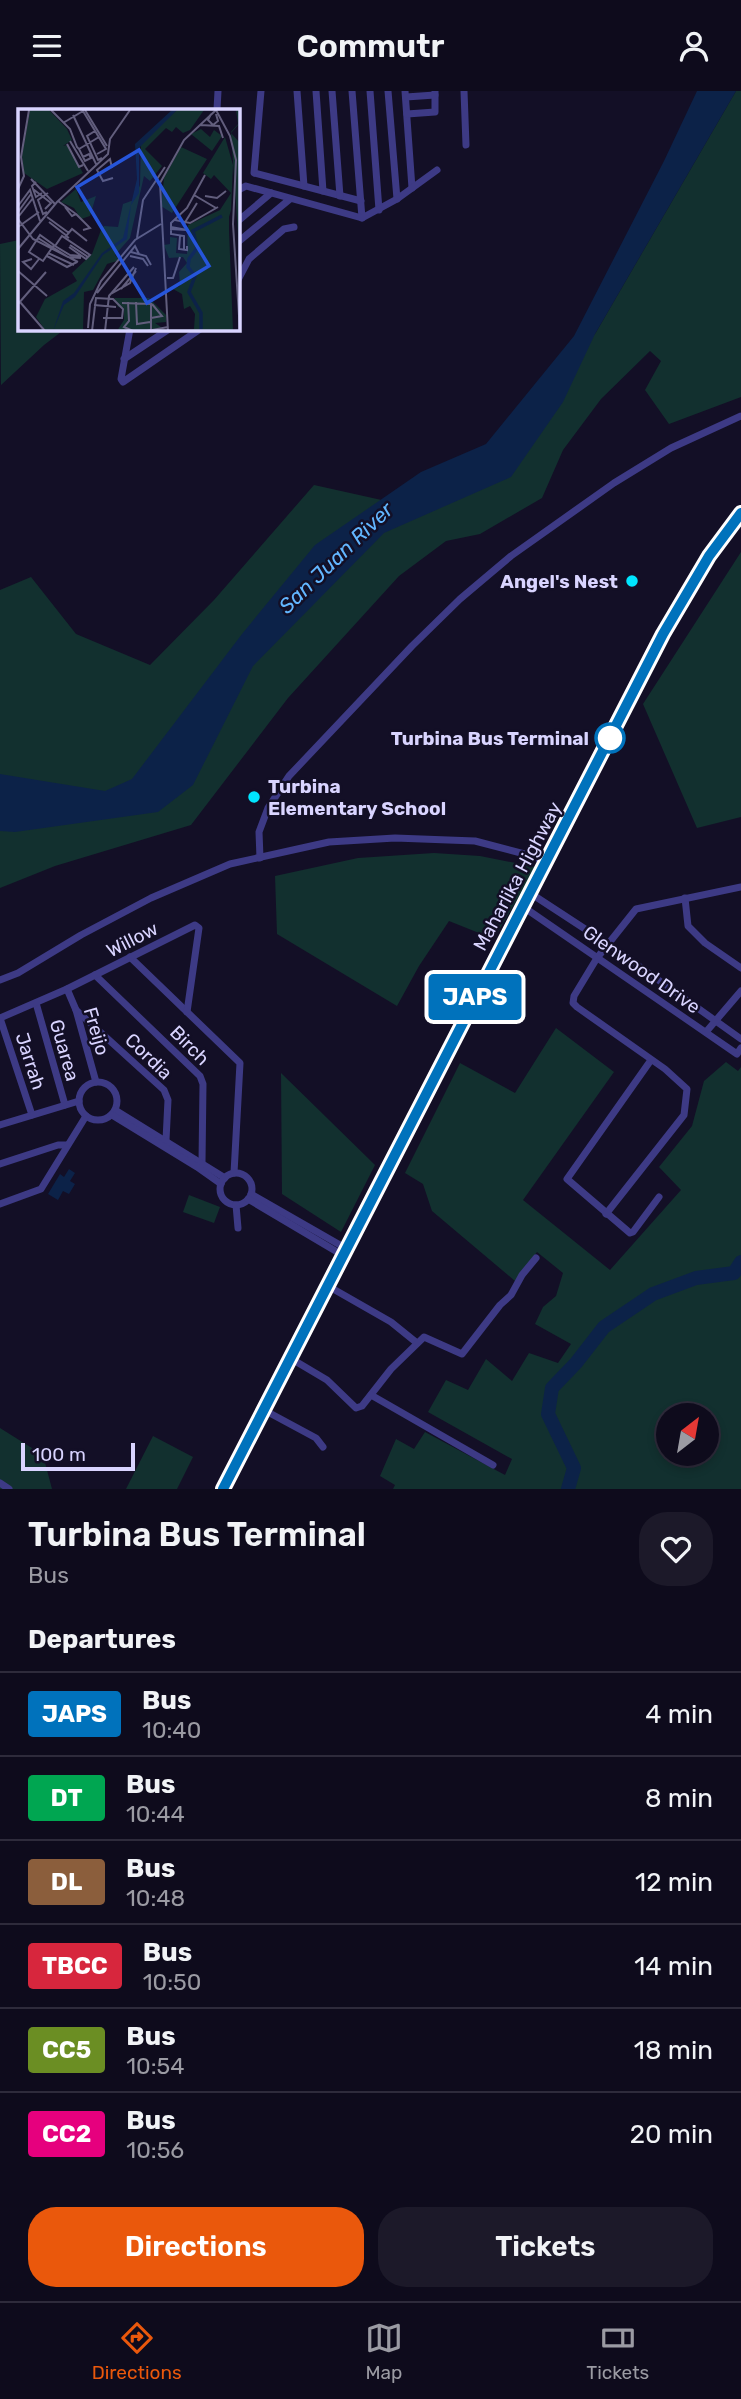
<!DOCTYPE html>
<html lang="en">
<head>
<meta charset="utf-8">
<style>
  :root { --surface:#0e0b1c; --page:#1c1929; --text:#f1f3f6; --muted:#9b9ba3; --line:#2e2b3b; --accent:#ea580c }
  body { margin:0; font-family:Rubik,sans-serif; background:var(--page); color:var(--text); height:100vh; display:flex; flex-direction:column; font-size:26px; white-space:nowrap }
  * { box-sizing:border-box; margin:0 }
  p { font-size:23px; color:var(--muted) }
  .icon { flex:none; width:38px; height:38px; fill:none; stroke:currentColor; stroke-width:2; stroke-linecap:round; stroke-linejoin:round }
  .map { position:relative; height:1398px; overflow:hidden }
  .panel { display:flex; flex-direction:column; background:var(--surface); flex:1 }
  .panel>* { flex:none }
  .badge { padding:0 14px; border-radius:5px; font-size:24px; line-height:46px }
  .needle { width:46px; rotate:31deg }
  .fabs { position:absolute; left:656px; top:1312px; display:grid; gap:14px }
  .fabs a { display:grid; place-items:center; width:63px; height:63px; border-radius:50%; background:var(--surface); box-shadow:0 4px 10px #0003,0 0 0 2px var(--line); font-size:35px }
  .scale { position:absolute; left:21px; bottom:18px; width:114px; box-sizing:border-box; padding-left:7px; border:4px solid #d9d4ff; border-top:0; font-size:19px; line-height:24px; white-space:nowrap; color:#d9d4ff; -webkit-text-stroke:5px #130f26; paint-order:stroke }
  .map>.badge { position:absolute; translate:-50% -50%; box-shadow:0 0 0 4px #fff }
  h2 { padding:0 28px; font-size:26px; line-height:63px }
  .round { display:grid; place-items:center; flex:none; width:74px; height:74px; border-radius:28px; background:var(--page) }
  .headline { display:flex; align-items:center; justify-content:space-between; height:119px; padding:0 28px }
  h1 { font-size:33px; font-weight:600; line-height:52px }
  .button { display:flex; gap:14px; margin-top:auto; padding:14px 28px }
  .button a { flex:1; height:80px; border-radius:28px; background:var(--accent); color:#fff; font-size:28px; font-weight:600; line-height:80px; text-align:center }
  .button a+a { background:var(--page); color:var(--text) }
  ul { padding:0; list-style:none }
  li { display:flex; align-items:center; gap:21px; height:84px; padding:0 28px; border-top:2px solid var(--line) }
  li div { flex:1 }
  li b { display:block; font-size:26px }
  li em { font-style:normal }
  li .badge { min-width:77px; font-weight:700; text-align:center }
  header { display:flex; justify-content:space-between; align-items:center; height:91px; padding:0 28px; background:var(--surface); font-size:32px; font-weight:600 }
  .menu { display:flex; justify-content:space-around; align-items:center; height:98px; border-top:2px solid var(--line); background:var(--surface); font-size:19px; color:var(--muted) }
  .menu a { display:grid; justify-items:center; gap:4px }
  .menu .active { color:var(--accent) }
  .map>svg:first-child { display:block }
  .green { fill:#12302f; fill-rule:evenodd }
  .water { fill:#0c2248 }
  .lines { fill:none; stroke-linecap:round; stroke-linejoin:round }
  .river { stroke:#0c2248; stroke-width:14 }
  .street { stroke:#3d3a85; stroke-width:7 }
  .highway { stroke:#ff4fa3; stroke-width:12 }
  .line-casing { stroke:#fff; stroke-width:16 }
  .line { stroke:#0072bc; stroke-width:10 }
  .poi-dot { fill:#00e5ff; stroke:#130f26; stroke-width:2.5 }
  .stop-dot { fill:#fff; stroke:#0072bc; stroke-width:3.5 }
  .labels { text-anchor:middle; stroke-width:5; stroke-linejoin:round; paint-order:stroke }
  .poi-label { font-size:19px; font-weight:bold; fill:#d9d4ff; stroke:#130f26; text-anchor:end }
  .stop-label { font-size:19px; font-weight:bold; fill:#d9d4ff; stroke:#130f26; text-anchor:end }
  .street-label { font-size:19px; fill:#d9d4ff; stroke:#130f26 }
  .water-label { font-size:21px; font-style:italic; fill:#62b6ff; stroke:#130f26 }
  .inset-river { fill:none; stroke:#0c2248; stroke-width:3.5 }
  .inset-road { fill:none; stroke:#625e7d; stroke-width:2 }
  .view { fill:#2655da; fill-opacity:0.15; stroke:#2655da; stroke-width:3.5 }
  .inset-edge { fill:none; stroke:#d9d4ff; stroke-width:3.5 }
</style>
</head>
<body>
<header><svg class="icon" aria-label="menu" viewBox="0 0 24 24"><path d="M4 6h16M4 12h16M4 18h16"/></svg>Commutr<svg class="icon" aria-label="person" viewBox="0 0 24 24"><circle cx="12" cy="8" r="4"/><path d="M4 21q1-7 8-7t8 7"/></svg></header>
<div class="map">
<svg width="741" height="1398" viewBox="0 0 741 1398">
  <rect width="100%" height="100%" fill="#130f26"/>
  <g class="green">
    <polygon points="736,0 741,0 741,306 669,333 645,299 661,270 650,260 601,308 563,359 542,407 480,443 446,450 399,485 288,607 191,734 55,775 0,797 0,499 31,486 76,543 150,574 214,509 314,394 431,420 595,243"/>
    <polygon points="19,149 19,238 65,238 44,254 1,294 0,153"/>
    <polygon points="741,461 741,726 697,737 643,613"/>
    <polygon points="434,762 480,765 536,776 494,848 449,830 419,875 397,915 277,843 275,785 358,767"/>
    <path d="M556,937L614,981L523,1109L610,1179L681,1099L659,1076L692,1035L704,990L726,971L738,980L741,976V1398H393L395,1394L380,1385L396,1348L414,1358L425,1341L505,1384L512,1368L428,1321L446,1289L468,1299L486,1268L512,1290L529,1262L558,1272L571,1253L535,1233L543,1216L556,1205L563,1182L537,1161L515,1190L432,1120L423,1093L405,1082L460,972L515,1002ZM668,1325H707V1363H668Z"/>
    <polygon points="281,982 375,1074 341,1141 282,1103"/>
    <polygon points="189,1104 220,1116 214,1132 183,1121"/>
    <polygon points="0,1337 43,1364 52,1398 0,1398"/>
    <polygon points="153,1345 193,1366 177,1398 126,1398"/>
  </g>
  <g class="water">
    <polygon points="697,0 736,0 595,243 563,311 511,386 384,442 253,575 193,694 158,721 15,741 0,740 0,683 105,700 132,688 242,543 315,454 421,381 486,353 574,245 664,70"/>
    <polygon points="69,1078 75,1082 70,1090 75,1093 69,1103 63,1100 58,1109 48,1103 60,1083 64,1086"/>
  </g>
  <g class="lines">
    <polyline class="river" points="568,1398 574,1377 548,1323 552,1297 576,1272 604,1236 653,1203 696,1187 734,1182 741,1171"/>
    <g class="street">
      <polyline points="261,0 254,82 361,110"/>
      <polyline points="297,0 304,95"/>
      <polyline points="316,0 323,100"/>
      <polyline points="332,0 340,105"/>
      <polyline points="352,0 362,127"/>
      <polyline points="370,0 379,119"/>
      <polyline points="388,0 397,108"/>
      <polyline points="405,0 412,97"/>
      <polyline points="464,0 466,54"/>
      <polyline points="406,6 435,4"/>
      <polyline points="217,19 218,0"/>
      <polyline points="407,23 435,21 435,0"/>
      <polyline points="238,99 246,95 362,127 397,108 437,79"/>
      <polyline points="238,130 271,102"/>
      <polyline points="238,151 290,108"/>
      <polyline points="238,189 249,168 284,138 294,136"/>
      <polyline points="130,238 121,288 123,291 200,238"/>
      <polyline points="124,268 169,238"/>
      <polyline points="260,767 259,741 268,717 289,685 412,555 460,508 511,465 614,392 671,357 741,325"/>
      <polyline points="530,802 608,853 741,948"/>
      <polyline points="685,807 688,835 705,852 741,877"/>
      <polyline points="522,815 737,963 741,957"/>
      <polyline points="130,866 240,972 234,1082"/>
      <polyline points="95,884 200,985 203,993 202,1071"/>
      <polyline points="0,889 18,882 81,844 151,807 230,773 329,751 395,747 475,750 536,766 545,773"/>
      <polyline points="67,898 76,919 96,991"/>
      <polyline points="36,912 65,1014"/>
      <polyline points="76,919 164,999 168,1009 166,1049"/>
      <polyline points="0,927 67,898 195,834 199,837 187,921"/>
      <polyline points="0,927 32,1024"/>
      <polyline points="706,941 741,900"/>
      <polyline points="651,969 567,1088 630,1142 633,1141 659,1106"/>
      <circle cx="98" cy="1010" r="19"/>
      <polyline points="115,1019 225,1087"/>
      <polyline points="112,1024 197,1076 221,1093"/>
      <polyline points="0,1034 79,1010"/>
      <polyline points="0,1073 58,1054 67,1054"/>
      <circle cx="236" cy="1098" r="16"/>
      <polyline points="251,1103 347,1158"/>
      <polyline points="248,1108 344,1165"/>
      <polyline points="0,1113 41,1098 86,1025"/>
      <polyline points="236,1114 238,1137"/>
      <polyline points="606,1123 684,1024 687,998 665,978 577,916 573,912 574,905 597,867 636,818 741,796"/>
      <polyline points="328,1195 391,1231 417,1252"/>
      <polyline points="290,1267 327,1289 356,1317 362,1315 391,1278 424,1246 462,1263 500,1214 511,1204 522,1184 536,1167"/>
      <polyline points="371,1304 493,1374"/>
      <polyline points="264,1319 316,1347 323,1356"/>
      <polyline points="0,1392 9,1398"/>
    </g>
    <polyline class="highway" points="223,1398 663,543 709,465 741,422"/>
  </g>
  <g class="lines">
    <g class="line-casing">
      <polyline id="line" points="223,1398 663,543 709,465 741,422"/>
    </g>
    <use href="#line" class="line"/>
  </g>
  <g class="poi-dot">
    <circle cx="632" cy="490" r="7"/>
    <circle cx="254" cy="706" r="7"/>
  </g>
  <circle class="stop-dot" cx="610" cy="647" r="14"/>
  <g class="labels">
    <g class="poi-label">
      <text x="618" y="497">Angel's Nest</text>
      <text x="268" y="702" text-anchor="start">Turbina<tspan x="268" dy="22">Elementary School</tspan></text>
    </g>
    <g class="stop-label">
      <text x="589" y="654">Turbina Bus Terminal</text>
    </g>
    <g class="street-label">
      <text transform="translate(517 785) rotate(-62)" y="7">Maharlika Highway</text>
      <text transform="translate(132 848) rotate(-27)" y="7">Willow</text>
      <text transform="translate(642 878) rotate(35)" y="7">Glenwood Drive</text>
      <text transform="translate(97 940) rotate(74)" y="7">Freijo</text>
      <text transform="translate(190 954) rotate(45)" y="7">Birch</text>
      <text transform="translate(65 959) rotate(74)" y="7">Guarea</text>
      <text transform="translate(149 965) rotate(44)" y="7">Cordia</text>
      <text transform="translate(31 970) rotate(72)" y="7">Jarrah</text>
    </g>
    <g class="water-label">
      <text transform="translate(336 467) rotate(-44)" y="7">San Juan River</text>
    </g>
  </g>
  <g transform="translate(18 18)">
    <rect width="222" height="222" fill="#130f26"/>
    <path d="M12,1H31L49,20L54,31L45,37L49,36L65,64L29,80L6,64L4,47ZM159,1H186L172,21L165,24L158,18L154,23L148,19L127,40L144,57L132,72L126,67L112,129L97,146L102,151L89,155L75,181L66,183L65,222H21L25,218L18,208L27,190L59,172L54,164L74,145L83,121L86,117L100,118L105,95L116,91L122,76L123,34ZM218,1H222V14L213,24L222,34V155L213,23L220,15ZM183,20L192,28L196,21L204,27L194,42L173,25ZM207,28L215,56L213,101L211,108V121L215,222H164L176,220L177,205L172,197L166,200L164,185L155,180L162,177L161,163L169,154L165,148L151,149L146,136L152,135V128L159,129L158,144L169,145L170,116L202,101L213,84L196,66L193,70L185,64ZM163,38L189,50L154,104L143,97L146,69ZM58,80L63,93L78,87L72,107L63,110L56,99L43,93ZM96,189H131L148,206V213L137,214L149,222H99L106,211V199L100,198Z" fill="#12302f"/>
    <path d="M154,1H159L121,39V84L113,96L109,130L85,146L57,188L46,196L35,222L45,192L56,184L84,144L105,129L119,70L117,35Z" fill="#0c2248"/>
    <path class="inset-river" d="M183,222V204L171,183L177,167L170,158L171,150L179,139L175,122L204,107"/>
    <path class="inset-road" d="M33,1L52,20L59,38L61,40L67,52L73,49L71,45L65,48M67,1L89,37M198,1L212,27L218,51L215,115L222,222M193,5L190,11L195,16L200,12L198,5M55,6L78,55M45,14L65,2L88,40L79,45M182,16L201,17L205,29M77,22L69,27L80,51L84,49M52,32L70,62M49,35L61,58L65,56M61,40L81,28M94,59L92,50L79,61L85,72L95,69M13,70L37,95M18,73L14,77L18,88L24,84M0,80L6,67L3,48L11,1M15,80L33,94L27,100M176,86L198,99M187,87L199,89L208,82M40,92L58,105L54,107L47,98M0,97L12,81L22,112M0,103L13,85M29,103L25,105L20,91L30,84M58,105L72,119L65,121M1,107L15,89M29,108L51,124M0,110L15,130L60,153M157,111L172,114L200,98M31,113L49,127M166,115L179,94M0,118L21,103M152,120L169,121L153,118M162,127L161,140L169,141V137M20,129L50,148L63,149M51,129L48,127L54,120L69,132M119,129L125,91L147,58M36,136L25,152L11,143L22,126L36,136L37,137L52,146L63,147M52,136L70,148M37,137L44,127L72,146L68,150L51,138M0,140L39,93L90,45L92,30L112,1M166,141V127L153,125V114L169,99L187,66M113,143L128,147L133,156M30,144L56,156M29,147L49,158L59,153M112,147L125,150L130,157M14,150L5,153L13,160L21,150M0,162L29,187M149,169H155L162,148M103,180L118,162M79,184L117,137L121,145M91,186L112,174L118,159M2,193L27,222M110,193L111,212L106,218L115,222M118,193L119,215L132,213M104,194L133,195V222M0,195L28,163M76,196L98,198M133,209L144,207L134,195M70,219L72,195L83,172L117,131L143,115M74,222L78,189L95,190L105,200L104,209H85M87,222L91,187L116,158M129,222L150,218M150,222L142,74L166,31L198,1"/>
    <path class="view" d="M121,41L191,157L129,194L59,78Z"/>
    <rect width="222" height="222" class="inset-edge"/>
  </g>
</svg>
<div class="fabs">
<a><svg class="needle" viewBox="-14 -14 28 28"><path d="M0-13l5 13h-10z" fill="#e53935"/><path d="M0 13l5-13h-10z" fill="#9b9ba3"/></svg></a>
</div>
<div class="scale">100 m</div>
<b class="badge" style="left:475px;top:906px;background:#0072bc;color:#fff">JAPS</b>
</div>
<section class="panel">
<div class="headline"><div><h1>Turbina Bus Terminal</h1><p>Bus</p></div><a class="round"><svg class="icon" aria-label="heart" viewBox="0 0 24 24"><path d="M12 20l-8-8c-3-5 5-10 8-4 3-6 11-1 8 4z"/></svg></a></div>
<h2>Departures</h2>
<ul>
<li><span class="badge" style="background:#0072bc;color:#fff">JAPS</span><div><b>Bus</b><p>10:40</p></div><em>4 min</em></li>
<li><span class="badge" style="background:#00a651;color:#fff">DT</span><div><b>Bus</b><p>10:44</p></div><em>8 min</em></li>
<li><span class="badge" style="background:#8b5e3c;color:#fff">DL</span><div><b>Bus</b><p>10:48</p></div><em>12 min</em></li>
<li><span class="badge" style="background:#d7263d;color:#fff">TBCC</span><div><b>Bus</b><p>10:50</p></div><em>14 min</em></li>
<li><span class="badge" style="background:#6b8e23;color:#fff">CC5</span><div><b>Bus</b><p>10:54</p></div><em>18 min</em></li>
<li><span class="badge" style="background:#e6007e;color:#fff">CC2</span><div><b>Bus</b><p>10:56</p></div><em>20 min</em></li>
</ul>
<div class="button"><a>Directions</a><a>Tickets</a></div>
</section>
<nav class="menu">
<a class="active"><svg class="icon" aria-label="directions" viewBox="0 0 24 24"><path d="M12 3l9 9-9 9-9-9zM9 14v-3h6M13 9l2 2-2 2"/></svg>Directions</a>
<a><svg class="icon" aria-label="map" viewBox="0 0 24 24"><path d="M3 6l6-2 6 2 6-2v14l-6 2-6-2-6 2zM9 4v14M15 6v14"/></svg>Map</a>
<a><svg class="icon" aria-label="tickets" viewBox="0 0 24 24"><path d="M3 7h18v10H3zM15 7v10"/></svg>Tickets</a>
</nav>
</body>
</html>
